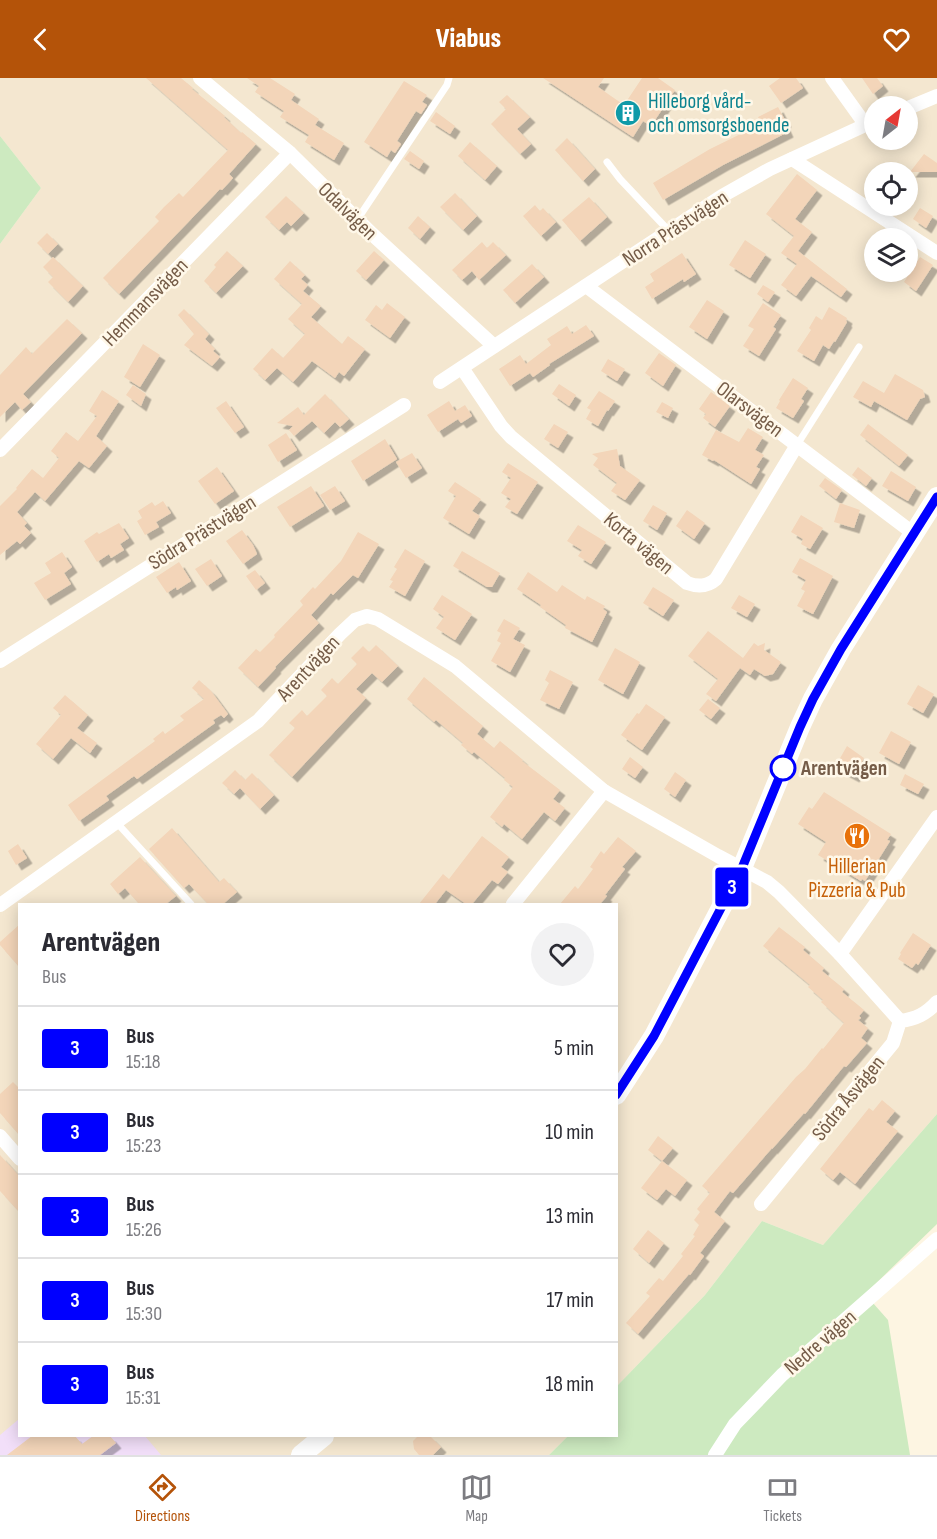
<!DOCTYPE html>
<html lang="en">
<head>
<meta charset="utf-8">
<style>
  :root { --surface:#fff; --page:#f2f2f3; --text:#2b2b33; --muted:#7c7c81; --line:#e1e1e2; --accent:#b45309 }
  body { margin:0; font-family:"Sofia Sans Condensed",sans-serif; background:var(--page); color:var(--text); height:100vh; display:flex; flex-direction:column; font-size:22px; white-space:nowrap }
  * { box-sizing:border-box; margin:0 }
  p { font-size:20px; color:var(--muted) }
  .icon { flex:none; width:33px; height:33px; fill:none; stroke:currentColor; stroke-width:2; stroke-linecap:round; stroke-linejoin:round }
  .map { position:relative; flex:1; overflow:hidden }
  .drawer { position:absolute; left:18px; top:825px; width:600px; height:534px; display:flex; flex-direction:column; background:var(--surface); border-radius:0px; box-shadow:0 3px 15px #0003 }
  .drawer>* { flex:none }
  .badge { padding:0 12px; border-radius:4px; font-size:21px; line-height:39px }
  .needle { width:39px; rotate:31deg }
  .controls { position:absolute; left:864px; top:18px; display:grid; gap:12px }
  .controls a { display:grid; place-items:center; width:54px; height:54px; border-radius:50%; background:var(--surface); box-shadow:0 3px 15px #0003; font-size:30px }
  .map>.badge { position:absolute; translate:-50% -50%; box-shadow:0 0 0 3px #fff }
  .round { display:grid; place-items:center; flex:none; width:63px; height:63px; border-radius:32px; background:var(--page) }
  .overview { display:flex; align-items:center; justify-content:space-between; height:102px; padding:0 24px }
  h1 { font-size:28px; font-weight:800; line-height:45px }
  ul { padding:0; list-style:none }
  li { display:flex; align-items:center; gap:18px; height:84px; padding:0 24px; border-top:2px solid var(--line) }
  li div { flex:1 }
  li b { display:block; font-size:22px }
  li em { font-style:normal }
  li .badge { min-width:66px; font-weight:700; text-align:center }
  header { display:flex; justify-content:space-between; align-items:center; height:78px; padding:0 24px; background:var(--accent); color:#fff; font-size:27px; font-weight:800 }
  .tab-bar { display:flex; justify-content:space-around; align-items:center; height:84px; border-top:2px solid var(--line); background:var(--surface); font-size:16px; color:var(--muted) }
  .tab-bar a { display:grid; justify-items:center; gap:3px }
  .tab-bar .active { color:var(--accent) }
  .map>svg:first-child { display:block }
  .residential { fill:#f4e7d0; fill-rule:evenodd }
  .education { fill:#f2dff9 }
  .green { fill:#cdeac0 }
  .building { fill:#f3d5b9; filter:url(#shadow) }
  .lines { fill:none; stroke-linecap:round; stroke-linejoin:round }
  .lane { stroke:#fff; stroke-width:7 }
  .street { stroke:#fff; stroke-width:14 }
  .secondary { stroke:#fff; stroke-width:20 }
  .line-casing { stroke:#fff; stroke-width:14 }
  .line { stroke:#00f; stroke-width:9 }
  .stop-dot { fill:#fff; stroke:#00f; stroke-width:3 }
  .labels { text-anchor:middle; stroke-width:5; stroke-linejoin:round; paint-order:stroke }
  .culture-label { font-size:21px; fill:#0d838f; stroke:#fff8e9; text-anchor:start }
  .street-label { font-size:21px; fill:#755c48; stroke:#fff8e9 }
  .stop-label { font-size:21px; font-weight:bold; fill:#755c48; stroke:#fff8e9; text-anchor:start }
  .food-label { font-size:21px; fill:#c56008; stroke:#fff8e9 }
</style>
</head>
<body>
<header><svg class="icon" aria-label="back" viewBox="0 0 24 24"><path d="M15 5l-7 7 7 7"/></svg>Viabus<svg class="icon" aria-label="heart" viewBox="0 0 24 24"><path d="M12 20l-8-8c-3-5 5-10 8-4 3-6 11-1 8 4z"/></svg></header>
<div class="map">
<svg width="937" height="1377" viewBox="0 0 937 1377">
  <defs>
    <filter id="shadow"><feDropShadow dx="5.5" dy="5.5" stdDeviation="0" flood-color="#0004"/></filter>
  </defs>
  <rect width="100%" height="100%" fill="#fdf5e2"/>
  <path class="residential" d="M0,0H937V1036L823,1167L762,1143L705,1217L617,1308L616,826H20V1358H568L549,1377H0V166L41,110L0,58ZM874,28H908V62H874ZM874,94H908V128H874ZM874,160H908V194H874Z"/>
  <polygon class="education" points="19,1341 20,1358 145,1358 161,1377 0,1377 0,1357"/>
  <g class="green">
    <polygon points="0,58 41,110 0,166"/>
    <polygon points="937,1036 937,1146 865,1216 888,1242 910,1377 549,1377 568,1358 616,1358 617,1308 705,1217 762,1143 823,1167"/>
  </g>
  <g class="building">
    <polygon points="146,0 181,0 193,10 192,11 225,38 224,39 241,55 242,54 256,66 229,96 233,100 222,112 220,111 119,216 103,200 159,143 155,139 164,129 179,115 183,119 228,72"/>
    <polygon points="247,0 270,0 295,16 291,22 319,41 315,47 344,65 334,82 305,64 309,57 280,39 284,33 255,14 259,8"/>
    <polygon points="543,0 604,0 598,9 624,27 642,0 658,0 675,12 651,48 643,43 633,59"/>
    <polygon points="780,0 796,0 803,10 781,25 769,8"/>
    <polygon points="862,0 877,0 883,8 873,16"/>
    <polygon points="404,3 427,17 422,24 427,27 421,36 416,33 397,63 401,66 395,75 391,72 387,79 364,64"/>
    <polygon points="507,17 530,39 517,51 531,66 520,76 491,46 506,31 499,24"/>
    <polygon points="778,29 786,44 784,45 788,54 723,87 663,122 653,105 710,71 761,46 758,39"/>
    <polygon points="436,34 455,48 450,56 430,43"/>
    <polygon points="567,60 595,91 583,103 555,72"/>
    <polygon points="470,64 497,88 485,102 458,78"/>
    <polygon points="410,73 424,83 419,91 404,81"/>
    <polygon points="924,76 937,85 937,94 910,94"/>
    <polygon points="797,96 817,112 795,141 812,154 798,173 847,211 841,219 811,198 796,218 781,207 797,186 781,175 794,158 766,136"/>
    <polygon points="455,115 477,138 463,152 440,129"/>
    <polygon points="286,118 304,135 291,148 287,144 279,152 265,139"/>
    <polygon points="589,119 607,139 580,163 562,142"/>
    <polygon points="535,127 540,133 543,130 556,144 541,158 523,138"/>
    <polygon points="920,130 933,138 926,150 913,141"/>
    <polygon points="418,138 430,149 420,161 408,150"/>
    <polygon points="47,155 58,166 48,176 37,165"/>
    <polygon points="745,162 766,176 750,200 729,187"/>
    <polygon points="482,164 487,170 493,164 506,177 479,202 472,193 462,202 452,192"/>
    <polygon points="227,173 243,188 216,215 204,203 216,189 214,187"/>
    <polygon points="374,173 384,182 366,202 356,193"/>
    <polygon points="682,175 696,196 684,204 683,201 652,221 645,209 654,203 650,196"/>
    <polygon points="53,179 83,208 68,224 48,204 53,199 43,189"/>
    <polygon points="920,179 933,187 916,213 904,204"/>
    <polygon points="290,183 305,197 301,201 308,207 303,213 321,228 311,239 342,266 348,258 365,271 344,298 339,294 335,300 312,283 293,304 277,290 265,302 253,291 272,270 283,280 305,256 288,241 302,226 274,201"/>
    <polygon points="532,186 544,199 515,225 503,212"/>
    <polygon points="763,207 775,214 768,224 757,216"/>
    <polygon points="707,222 724,233 707,261 689,249"/>
    <polygon points="387,225 405,239 390,260 365,242 376,227 382,232"/>
    <polygon points="763,225 781,237 773,249 776,251 759,278 743,268 754,251 748,248"/>
    <polygon points="829,229 847,240 846,243 847,244 835,264 834,263 829,271 823,267 814,283 797,273 811,252 809,250 816,238 822,242"/>
    <polygon points="184,231 209,256 205,261 215,271 213,273 220,279 212,288 184,267 194,256 178,237"/>
    <polygon points="67,241 82,255 23,316 31,324 22,332 15,324 0,339 0,297 26,269 32,276"/>
    <polygon points="586,247 594,258 549,286 550,287 533,299 530,295 510,308 499,291 520,277 526,286 551,267 547,261 567,248 572,256"/>
    <polygon points="143,266 160,277 140,309 124,299"/>
    <polygon points="659,275 676,287 663,308 645,295"/>
    <polygon points="608,281 625,291 617,303 601,293"/>
    <polygon points="895,296 923,312 925,319 920,321 907,342 874,323 871,329 853,319 863,303 884,315"/>
    <polygon points="793,300 808,310 801,321 804,323 793,340 776,330 780,323 779,322"/>
    <polygon points="559,306 576,317 569,328 552,316"/>
    <polygon points="133,307 146,316 141,328 126,317"/>
    <polygon points="102,312 119,323 96,358 107,368 89,390 79,383 45,423 35,414 17,434 27,445 24,448 31,455 20,466 17,463 0,477 0,428 17,411 16,410 32,391 43,400 59,380 51,373 66,354 78,363 97,338 89,333"/>
    <polygon points="599,313 615,323 608,333 607,332 598,348 586,341 591,332 587,330"/>
    <polygon points="711,314 730,328 715,349 703,340 706,336 699,331"/>
    <polygon points="325,316 349,341 340,349 335,344 324,355 312,343 294,358 289,352 293,348 277,345 298,329 304,337"/>
    <polygon points="226,323 244,349 235,355 216,330"/>
    <polygon points="449,323 455,333 465,327 472,338 461,345 458,341 438,354 427,337"/>
    <polygon points="662,324 673,330 668,340 656,334"/>
    <polygon points="554,346 568,354 558,370 544,361"/>
    <polygon points="868,346 908,377 899,388 860,357"/>
    <polygon points="748,350 763,359 755,372 764,377 756,389 760,391 751,406 714,382 713,383 702,377 716,352 739,364"/>
    <polygon points="286,355 297,372 278,384 268,367"/>
    <polygon points="385,361 397,381 363,403 351,383"/>
    <polygon points="617,371 620,388 640,402 625,422 611,413 617,405 593,387 598,380 592,376"/>
    <polygon points="412,375 422,390 406,400 396,384"/>
    <polygon points="508,385 538,404 517,436 505,429 511,421 501,415 511,400 502,394"/>
    <polygon points="217,389 234,413 215,426 198,403"/>
    <polygon points="858,389 872,400 866,408 852,397"/>
    <polygon points="891,393 916,409 908,423 882,408"/>
    <polygon points="825,400 842,412 836,421 819,408"/>
    <polygon points="455,404 481,421 472,433 480,438 469,456 443,440 456,418 448,413"/>
    <polygon points="311,408 324,428 290,449 277,429"/>
    <polygon points="335,408 345,423 330,432 320,417"/>
    <polygon points="163,423 171,435 156,444 159,449 145,457 137,443 142,440 138,433 152,424 155,428"/>
    <polygon points="840,425 860,432 854,450 834,444"/>
    <polygon points="653,427 667,435 657,452 643,443"/>
    <polygon points="687,432 705,445 694,461 676,448"/>
    <polygon points="801,437 823,450 810,471 801,466 803,461 791,454"/>
    <polygon points="119,445 129,460 120,466 124,472 111,480 109,476 97,484 84,463 97,454 99,456"/>
    <polygon points="578,447 606,464 591,486 578,478 582,472 567,463"/>
    <polygon points="242,452 253,467 257,476 243,486 226,463"/>
    <polygon points="358,454 379,466 358,500 353,497 333,517 331,515 311,537 319,545 275,589 276,590 258,609 238,590 256,571 260,574 275,559 274,557 303,527 300,523 313,509 315,511 341,483"/>
    <polygon points="405,471 425,483 405,518 389,509 393,503 390,502 397,491 394,489"/>
    <polygon points="462,473 500,495 492,509 487,509 453,488"/>
    <polygon points="62,474 72,489 64,495 71,506 45,522 34,505 51,495 45,485"/>
    <polygon points="800,480 833,498 813,536 797,528 805,513 801,511 806,502 792,494"/>
    <polygon points="211,481 222,498 207,508 195,491"/>
    <polygon points="179,484 191,503 177,512 176,509 167,515 156,499"/>
    <polygon points="255,492 265,505 256,512 246,498"/>
    <polygon points="528,494 557,514 562,507 585,522 587,518 605,528 603,531 607,534 592,564 565,550 566,547 540,529 541,527 517,511"/>
    <polygon points="653,509 674,522 663,538 643,525"/>
    <polygon points="442,517 472,536 455,562 436,550 444,539 433,531"/>
    <polygon points="739,517 755,526 747,539 731,530"/>
    <polygon points="504,541 520,550 513,561 525,567 510,594 491,583 501,565 497,563 501,555 497,553"/>
    <polygon points="708,553 743,580 754,565 758,568 765,565 764,572 781,584 773,596 765,598 754,591 750,597 740,590 716,623 706,616 718,601 688,578"/>
    <polygon points="376,567 398,588 382,604 372,595 356,611 366,620 292,699 269,677 295,650 289,645 302,632 307,638 327,618 321,612 332,600 338,606 357,586 351,580 363,568 369,574"/>
    <polygon points="615,570 640,584 623,616 598,602"/>
    <polygon points="550,592 573,604 559,631 540,622 549,605 545,602"/>
    <polygon points="424,599 483,648 477,656 494,670 500,663 523,682 522,683 560,712 553,721 565,730 555,743 544,734 522,761 504,746 502,749 490,739 513,709 504,702 505,700 474,674 472,676 461,667 463,665 436,642 434,644 407,621"/>
    <polygon points="199,602 211,613 228,636 224,640 221,637 213,642 215,645 137,701 134,698 106,718 109,722 79,743 68,727 155,663 153,661 163,653 165,656 184,642 180,638 204,621 192,610"/>
    <polygon points="918,607 934,616 923,635 907,626"/>
    <polygon points="65,617 88,637 77,650 97,665 90,675 71,660 53,681 36,666 61,637 53,630"/>
    <polygon points="708,621 720,630 711,641 699,632"/>
    <polygon points="646,626 665,639 642,672 621,657 637,635 639,636"/>
    <polygon points="891,653 911,664 899,686 879,675"/>
    <polygon points="847,668 864,680 854,699 835,689"/>
    <polygon points="630,679 643,689 635,700 622,691"/>
    <polygon points="235,692 245,702 252,695 274,717 260,731 240,710 234,716 222,705"/>
    <polygon points="675,694 686,702 675,719 664,711"/>
    <polygon points="905,696 924,706 918,716 900,707"/>
    <polygon points="824,714 891,756 887,762 890,763 865,803 862,801 861,803 818,777 826,764 798,746 809,729 812,731"/>
    <polygon points="172,750 219,804 224,800 237,814 223,826 208,826 189,806 184,810 149,771"/>
    <polygon points="482,758 509,779 501,789 508,794 498,806 492,802 472,826 466,826 446,812 435,826 419,826 443,796 449,801"/>
    <polygon points="618,759 636,773 622,789 625,791 605,817 607,818 600,826 560,826 575,808 578,811 593,791 590,789 601,773 604,776"/>
    <polygon points="18,766 27,780 16,787 8,773"/>
    <polygon points="140,779 176,818 166,826 139,826 125,810 118,816 110,806"/>
    <polygon points="20,846 20,890 0,867 0,864"/>
    <polygon points="779,849 805,869 803,872 824,890 822,893 844,911 842,914 864,932 859,938 861,940 858,942 868,950 861,960 867,965 846,989 844,988 805,1036 804,1035 772,1071 772,1070 733,1115 730,1113 714,1134 725,1143 700,1175 704,1178 690,1197 689,1196 638,1256 626,1245 650,1218 646,1215 659,1200 663,1203 683,1178 681,1176 695,1158 693,1157 699,1147 694,1142 700,1134 697,1131 710,1115 702,1108 796,999 805,991 822,970 823,971 844,945 821,924 823,922 808,909 810,907 763,868"/>
    <polygon points="913,855 931,867 918,887 916,885 912,890 898,881 901,876 900,875"/>
    <polygon points="13,1004 20,1011 20,1058 0,1035 0,1016"/>
    <polygon points="882,1022 895,1033 886,1044 898,1053 855,1106 840,1094 833,1102 820,1091 869,1030 873,1033"/>
    <polygon points="658,1058 673,1070 662,1083 687,1102 675,1118 666,1111 657,1122 641,1110 662,1083 648,1072"/>
    <polygon points="0,1077 20,1099 20,1135 0,1113"/>
    <polygon points="648,1152 664,1165 649,1185 633,1171"/>
    <polygon points="32,1358 75,1358 82,1366 93,1358 110,1358 116,1365 100,1377 7,1377"/>
    <polygon points="418,1358 430,1358 441,1369 433,1377 419,1377 414,1371 413,1363"/>
  </g>
  <g class="lines">
    <g class="lane">
      <polyline points="607,84 620,101 669,153"/>
      <polyline points="357,142 447,7 449,0"/>
      <polyline points="797,367 859,269"/>
      <polyline points="117,745 191,826"/>
    </g>
    <g class="street">
      <polyline points="200,0 290,75 372,156 494,268"/>
      <polyline points="832,0 865,46"/>
      <polyline points="908,30 937,18"/>
      <polyline points="792,81 937,175"/>
      <polyline points="586,208 913,455"/>
      <path d="M462,290L501,348L511,359L687,505C698,509 707,509 716,501L797,367"/>
      <polyline points="440,304 722,118 770,91 874,43"/>
      <polyline points="0,372 290,75"/>
      <polyline points="0,583 404,327"/>
      <polyline points="513,826 604,713"/>
      <polyline points="0,827 258,643 340,556 355,542 367,538 378,541 455,588 604,713 718,778 767,804 779,814 840,876 900,943"/>
      <polyline points="840,876 937,739"/>
      <polyline points="0,1058 20,1081"/>
      <path d="M761,1126L893,965L900,943C916,941 926,936 937,924"/>
      <polyline points="715,1377 735,1346 782,1297 937,1161"/>
    </g>
    <g class="secondary">
      <polyline points="616,1017 654,958 742,790 800,649 813,621 841,571 937,419"/>
      <polyline points="301,1377 324,1358"/>
    </g>
  </g>
  <g class="lines">
    <g class="line-casing">
      <polyline id="line" points="616,1017 654,958 742,790 800,649 813,621 841,571 937,419"/>
    </g>
    <use href="#line" class="line"/>
  </g>
  <defs>
    <g id="building-disc" transform="scale(1.35)"><circle r="9.5" fill="#0f9aa8" stroke="#fff8e9"/><path d="M-4-6H4V6H1V3H-1V6H-4ZM-2.5-4.3h1.7v1.8h-1.7ZM.8-4.3h1.7v1.8H.8ZM-2.5-1h1.7V.8h-1.7ZM.8-1h1.7V.8H.8Z" fill="#fff"/></g>
    <g id="restaurant-disc" transform="scale(1.35)"><circle r="9.5" fill="#e8710a" stroke="#fff8e9"/><path d="M-5-6h1v4h1v-4h1v4h1v-4h1v5L-1.5 .5V6h-2V.5L-5-1ZM5-6V6H3V1.5H1.5Q1.5-4 5-6Z" fill="#fff"/></g>
  </defs>
  <g fill-rule="evenodd">
    <use href="#building-disc" x="628" y="35"/>
    <use href="#restaurant-disc" x="857" y="758"/>
  </g>
  <circle class="stop-dot" cx="783" cy="690" r="12"/>
  <g class="labels">
    <g class="culture-label">
      <text x="648" y="30">Hilleborg vård-<tspan x="648" dy="24">och omsorgsboende</tspan></text>
    </g>
    <g class="street-label">
      <text transform="translate(348 133) rotate(44)" y="7">Odalvägen</text>
      <text transform="translate(675 150) rotate(-33)" y="7">Norra Prästvägen</text>
      <text transform="translate(145 224) rotate(-46)" y="7">Hemmansvägen</text>
      <text transform="translate(750 331) rotate(37)" y="7">Olarsvägen</text>
      <text transform="translate(202 454) rotate(-32)" y="7">Södra Prästvägen</text>
      <text transform="translate(639 465) rotate(40)" y="7">Korta vägen</text>
      <text transform="translate(308 590) rotate(-47)" y="7">Arentvägen</text>
      <text transform="translate(848 1020) rotate(-51)" y="7">Södra Åsvägen</text>
      <text transform="translate(820 1264) rotate(-41)" y="7">Nedre vägen</text>
    </g>
    <g class="stop-label">
      <text x="801" y="697">Arentvägen</text>
    </g>
    <g class="food-label">
      <text x="857" y="795">Hillerian<tspan x="857" dy="24">Pizzeria &amp; Pub</tspan></text>
    </g>
  </g>
</svg>
<div class="controls">
<a><svg class="needle" viewBox="-14 -14 28 28"><path d="M0-13l5 13h-10z" fill="#e53935"/><path d="M0 13l5-13h-10z" fill="#7c7c81"/></svg></a>
<a><svg class="icon" aria-label="locate" viewBox="0 0 24 24"><circle cx="12" cy="12" r="6"/><path d="M12 2v4M12 18v4M2 12h4M18 12h4"/></svg></a>
<a><svg class="icon" aria-label="layers" viewBox="0 0 24 24"><path d="M12 4l9 5-9 5-9-5zM3 14l9 5 9-5"/></svg></a>
</div>
<b class="badge" style="left:732px;top:809px;background:#00f;color:#fff">3</b>
<section class="drawer">
<div class="overview"><div><h1>Arentvägen</h1><p>Bus</p></div><a class="round"><svg class="icon" aria-label="heart" viewBox="0 0 24 24"><path d="M12 20l-8-8c-3-5 5-10 8-4 3-6 11-1 8 4z"/></svg></a></div>
<ul>
<li><span class="badge" style="background:#00f;color:#fff">3</span><div><b>Bus</b><p>15:18</p></div><em>5 min</em></li>
<li><span class="badge" style="background:#00f;color:#fff">3</span><div><b>Bus</b><p>15:23</p></div><em>10 min</em></li>
<li><span class="badge" style="background:#00f;color:#fff">3</span><div><b>Bus</b><p>15:26</p></div><em>13 min</em></li>
<li><span class="badge" style="background:#00f;color:#fff">3</span><div><b>Bus</b><p>15:30</p></div><em>17 min</em></li>
<li><span class="badge" style="background:#00f;color:#fff">3</span><div><b>Bus</b><p>15:31</p></div><em>18 min</em></li>
</ul>
</section>
</div>
<nav class="tab-bar">
<a class="active"><svg class="icon" aria-label="directions" viewBox="0 0 24 24"><path d="M12 3l9 9-9 9-9-9zM9 14v-3h6M13 9l2 2-2 2"/></svg>Directions</a>
<a><svg class="icon" aria-label="map" viewBox="0 0 24 24"><path d="M3 6l6-2 6 2 6-2v14l-6 2-6-2-6 2zM9 4v14M15 6v14"/></svg>Map</a>
<a><svg class="icon" aria-label="tickets" viewBox="0 0 24 24"><path d="M3 7h18v10H3zM15 7v10"/></svg>Tickets</a>
</nav>
</body>
</html>
